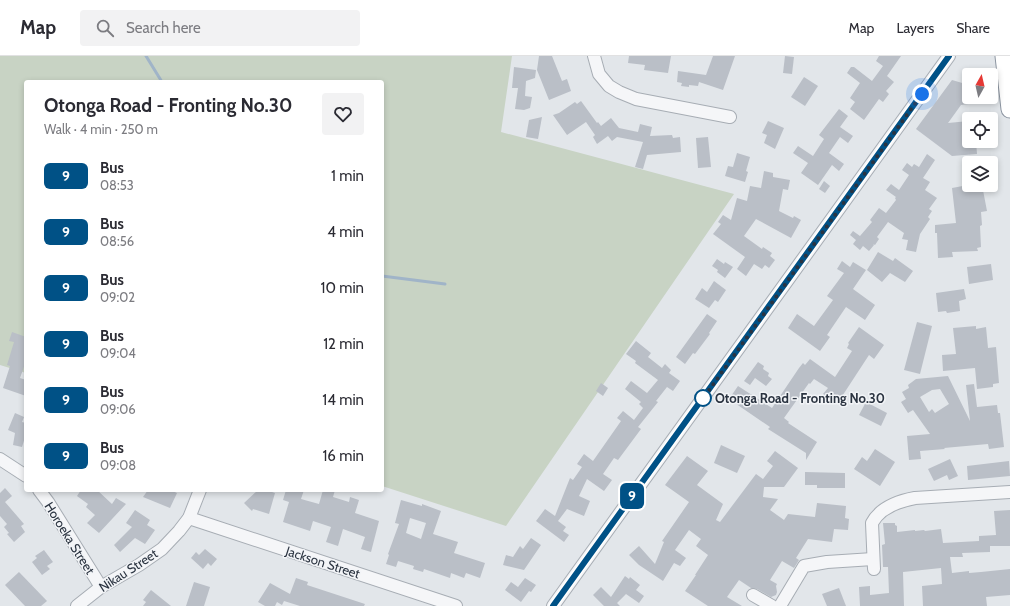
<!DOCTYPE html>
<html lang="en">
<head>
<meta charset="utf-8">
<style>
  :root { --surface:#fff; --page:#f2f2f3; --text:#2b2b33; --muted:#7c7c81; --line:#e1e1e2 }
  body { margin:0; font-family:Cabin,sans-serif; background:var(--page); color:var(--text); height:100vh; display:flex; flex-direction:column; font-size:15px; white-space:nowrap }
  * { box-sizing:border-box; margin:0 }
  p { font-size:13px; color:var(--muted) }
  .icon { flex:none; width:22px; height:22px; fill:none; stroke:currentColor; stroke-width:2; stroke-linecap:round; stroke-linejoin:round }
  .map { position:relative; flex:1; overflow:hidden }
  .drawer { position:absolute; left:24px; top:24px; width:360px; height:412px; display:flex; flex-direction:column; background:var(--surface); border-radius:4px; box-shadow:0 2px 6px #0003 }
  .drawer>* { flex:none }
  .badge { padding:0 8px; border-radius:6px; font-size:14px; line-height:26px }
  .needle { width:26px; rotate:8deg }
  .buttons { position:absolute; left:962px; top:12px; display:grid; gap:8px }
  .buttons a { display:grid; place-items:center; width:36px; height:36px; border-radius:4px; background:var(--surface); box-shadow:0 2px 6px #0003; font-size:20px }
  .you { position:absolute; width:20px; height:20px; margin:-10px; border:3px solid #fff; border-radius:50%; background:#1a73e8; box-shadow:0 0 0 6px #1a73e833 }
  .map>.badge { position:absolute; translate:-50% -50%; box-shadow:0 0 0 2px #fff }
  .round { display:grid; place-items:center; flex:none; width:42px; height:42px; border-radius:4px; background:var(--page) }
  .head { display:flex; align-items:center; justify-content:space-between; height:68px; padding:0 20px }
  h1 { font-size:19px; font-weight:700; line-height:30px }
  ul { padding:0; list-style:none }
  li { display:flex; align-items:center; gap:12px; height:56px; padding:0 20px }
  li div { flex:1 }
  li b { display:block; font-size:15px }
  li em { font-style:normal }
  li .badge { min-width:44px; font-weight:700; text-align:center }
  header { display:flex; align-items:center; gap:24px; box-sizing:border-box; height:56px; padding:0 20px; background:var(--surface); border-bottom:1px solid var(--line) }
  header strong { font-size:19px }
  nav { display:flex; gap:22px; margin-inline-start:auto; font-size:14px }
  .search { width:280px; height:36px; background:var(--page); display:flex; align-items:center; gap:10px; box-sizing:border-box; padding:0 14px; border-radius:4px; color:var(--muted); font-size:15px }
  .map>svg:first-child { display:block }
  .green { fill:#c8d3c4 }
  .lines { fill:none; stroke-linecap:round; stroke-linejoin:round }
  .stream { stroke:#a0b4c8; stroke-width:3 }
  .building { fill:#babfc7; fill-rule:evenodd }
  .minor-casing { stroke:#a7adb4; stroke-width:14 }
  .highway-casing { stroke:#8b94a0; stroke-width:19 }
  .minor { stroke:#f5f6f8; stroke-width:12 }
  .highway { stroke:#fff; stroke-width:17 }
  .line-casing { stroke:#fff; stroke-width:9 }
  .line { stroke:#005186; stroke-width:6 }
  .walk { stroke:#2b3441; stroke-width:4; stroke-dasharray:0 7.2 }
  .stop-dot { fill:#fff; stroke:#005186; stroke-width:2 }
  .labels { text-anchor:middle; stroke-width:3; stroke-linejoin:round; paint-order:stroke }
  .stop-label { font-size:13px; font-weight:bold; fill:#2b3441; stroke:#f2f4f7; text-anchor:start }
  .street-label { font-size:13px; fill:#2b3441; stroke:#f2f4f7 }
</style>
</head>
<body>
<header>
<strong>Map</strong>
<div class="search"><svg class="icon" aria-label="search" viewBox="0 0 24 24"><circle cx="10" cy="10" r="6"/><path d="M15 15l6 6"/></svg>Search here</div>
<nav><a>Map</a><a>Layers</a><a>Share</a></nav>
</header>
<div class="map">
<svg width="1010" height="550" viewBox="0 0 1010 550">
  <rect width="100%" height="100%" fill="#e2e6ea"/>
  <polygon class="green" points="0,0 512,0 501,76 734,138 506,470 382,430 382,26 26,26 26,317 0,309"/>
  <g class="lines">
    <g class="stream">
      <polyline points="146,0 162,26"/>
      <polyline points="382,220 445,228"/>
    </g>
  </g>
  <g class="building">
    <polygon points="539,0 552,0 562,25 567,23 571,35 549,44 537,14"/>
    <polygon points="629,0 671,0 668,17 644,14 645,9 628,7"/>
    <polygon points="713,0 735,0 723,34 699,26 698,30 689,29 689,31 681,30 682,27 677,26 678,15 706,19"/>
    <polygon points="785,0 794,1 792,18 783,17"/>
    <polygon points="879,0 901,0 887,20 894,26 886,35 889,38 883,46 879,43 864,64 850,53 855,46 850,42 860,27 847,17 851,11 854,11 872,25 883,10 876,5"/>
    <polygon points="514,11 536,14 535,22 526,25 525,40 532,41 530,52 524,54 515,53 518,32 512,32"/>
    <polygon points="804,21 818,30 805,50 791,41"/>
    <polygon points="952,24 969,29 969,41 984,41 984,46 961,49 948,67 969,65 969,85 976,85 977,98 952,100 916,73"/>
    <polygon points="581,45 597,67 598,66 601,70 611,62 619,72 638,76 640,68 652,71 650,80 672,79 673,82 680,81 681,96 647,99 643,113 635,111 643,86 617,81 612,85 608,80 597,88 593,81 595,79 586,66 567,79 553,59 559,57 575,46 577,48"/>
    <polygon points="839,53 848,60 840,71 853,80 848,87 840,81 829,97 844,108 839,115 832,109 818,129 801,117 808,107 793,97 798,90 813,100 824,83 819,79"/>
    <polygon points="542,61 538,83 526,81 529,64"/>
    <polygon points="768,65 784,72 775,93 764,87 767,79 762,77"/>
    <polygon points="708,81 711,111 698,112 696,82"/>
    <polygon points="737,97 750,101 746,115 748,116 745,126 725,120 728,110 733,111"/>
    <polygon points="927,98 935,104 923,122 930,126 925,134 937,142 929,153 932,155 928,161 930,163 920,178 916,196 906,194 908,184 902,183 904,177 888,166 877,181 879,183 875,189 873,188 874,189 869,195 863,190 860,194 853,188 856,184 850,179 853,175 860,180 872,166 870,164 879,152 886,157 896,144 895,142 896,141 886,134 891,128 899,134 909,119 902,114 907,107 912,111 914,108 919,111"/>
    <polygon points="764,115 773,117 773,121 790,124 788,134 783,133 779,155 793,162 794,160 801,164 791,182 756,163 744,180 762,193 763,191 772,197 770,200 775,204 769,212 765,209 762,213 754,208 746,220 737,213 745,201 713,178 721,168 718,166 723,159 731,164 737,142 747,145 750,130 761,132"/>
    <polygon points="824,125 830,130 825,137 819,133"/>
    <polygon points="968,129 982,129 987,155 981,156 982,169 980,170 981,191 977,192 978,195 952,196 953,201 938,202 937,177 935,177 935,169 956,167 952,132"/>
    <polygon points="878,196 893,205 895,202 913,215 905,226 890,217 882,226 867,214"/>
    <polygon points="717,203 724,208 725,206 733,211 725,222 717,216 718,214 712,210"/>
    <polygon points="842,205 850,211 853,206 866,214 853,233 875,249 865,264 846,251 827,279 830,281 820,295 788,272 797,258 814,270 833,244 827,240 844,217 837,213"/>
    <polygon points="991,208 993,224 969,228 967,211"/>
    <polygon points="714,225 726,234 718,246 715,244 709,252 695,243 702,232 707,236"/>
    <polygon points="964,233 966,243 959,245 960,255 947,257 946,255 938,256 936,237"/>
    <polygon points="707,258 717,265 709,277 710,278 695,298 693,297 685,308 676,301"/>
    <polygon points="917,266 932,270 920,318 904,314"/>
    <polygon points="976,270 976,273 986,271 988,292 996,291 999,327 993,328 993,331 977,333 975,312 943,315 942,299 956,298 953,272"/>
    <polygon points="859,271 884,289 874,303 869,299 837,348 823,338 828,332 814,323 810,328 809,327 784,362 789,366 788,367 817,386 806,404 806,397 768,373 770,371 729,343 738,330 772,352 799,312 803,307 805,309 810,303 835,321 852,295 847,292 849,288 848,287"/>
    <polygon points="12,276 26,281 26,305 20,322 26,324 26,340 3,332 10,310 7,309 14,286 9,285"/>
    <polygon points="636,285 651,297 648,301 662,312 665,308 671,314 669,317 680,325 673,335 667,331 656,345 658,346 638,371 641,373 618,404 614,402 603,418 612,424 604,435 587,423 579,440 590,445 584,460 567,453 558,465 566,471 563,475 569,479 564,486 536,465 545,453 555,460 570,422 573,424 582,411 577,408 584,398 593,405 621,365 617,362 623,355 634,364 643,352 639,348 641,346 625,333 631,325 647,337 658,324 635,307 636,305 626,298"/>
    <polygon points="758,306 764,310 763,313 769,317 768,320 772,323 766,330 755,322 750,329 744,325"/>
    <path d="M948,320L970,365L966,329L974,328L977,351L997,349L998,357H1000L1004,391L989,393L988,388L944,392L945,393L920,395L921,403L909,404L907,380L930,378L913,354L908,357L901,346L906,343L902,336L909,332L908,329L916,323ZM940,333L949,348L935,357L932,353L929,356L920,341L932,334Z"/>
    <polygon points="601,327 608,332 603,340 596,335"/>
    <polygon points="866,346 887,357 881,370 859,359"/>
    <polygon points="15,357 24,361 22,366 26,367 26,378 22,391 13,389 15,377 8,374"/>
    <polygon points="721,389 745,400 737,417 714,407"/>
    <polygon points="875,393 895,406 880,430 854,413 862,401 867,405"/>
    <polygon points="775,395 798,412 784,431 764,431 763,441 778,443 770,454 784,464 788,458 815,461 817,447 846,450 845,462 849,463 848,474 834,473 832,486 808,483 796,502 799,504 794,512 782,505 770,524 777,528 776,530 777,536 776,539 771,541 757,533 751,532 739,524 727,541 742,550 708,550 685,535 696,519 695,519 708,499 696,490 701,483 689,474 675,494 686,502 680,510 674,507 663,525 639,509 629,499 639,490 655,508 664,486 662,485 689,446 665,429 687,400 708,415 697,429 723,448 716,464 720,466 756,418 763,423 773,410 767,405"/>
    <polygon points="950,403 958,420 949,424 947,419 934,425 928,413"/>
    <polygon points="1009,405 1010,420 968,424 967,410"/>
    <polygon points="805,416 845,417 845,432 817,432 817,429 805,429"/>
    <polygon points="5,432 12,440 5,446 24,468 21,470 25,476 14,486 7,478 9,477 4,471 7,468 0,460 0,437"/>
    <polygon points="81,434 97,434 112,448 116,442 126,448 99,477 87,467 95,459 86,451 88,448 77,440"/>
    <polygon points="148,434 170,434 177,437 170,452 143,441"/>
    <polygon points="258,434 266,434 275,437 269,458 253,453 252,455 244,447"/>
    <polygon points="286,434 304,434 301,443 319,448 323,434 335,434 333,441 349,446 350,441 359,444 355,457 379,465 371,496 361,493 365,481 343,473 338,490 326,486 331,471 313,465 310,475 283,466 289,446 283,444"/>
    <path d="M401,444L422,450V448L441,455L433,478L458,486L454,497L485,507L480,522L466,517L464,522L451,517L450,522L424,513L423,516L413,513L414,510L398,505L396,511L386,508L389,499L388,498L399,468L395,467ZM410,462L426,467L421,483L406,477Z"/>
    <polygon points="135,454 150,464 147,469 155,474 145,488 135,482 120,496 114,489 132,471 126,467"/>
    <polygon points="1010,454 1010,490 990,490 990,496 962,497 963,501 950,501 952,517 969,515 969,517 981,516 1010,513 1010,539 986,541 987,550 923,550 922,530 942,528 941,512 903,516 904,550 860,550 859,531 870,530 870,539 889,537 888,511 883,511 882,489 885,488 883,467 895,467 895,469 897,470 897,476 915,474 915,475 924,474 925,475 941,473 943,487 979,485 979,480 996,479 994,455"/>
    <polygon points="531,482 541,489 524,514 503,509 506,499 513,501 520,490 523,493"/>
    <polygon points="205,493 217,503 211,510 208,507 203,513 191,502 196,496 199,499"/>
    <polygon points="44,494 53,506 47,510 50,513 42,519 32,506 37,502 35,500"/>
    <polygon points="19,516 47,545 41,550 25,550 5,529"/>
    <polygon points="625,520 629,523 630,521 640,529 636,534 644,540 639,547 626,538 617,547 620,550 604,550 593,539 601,531 611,541"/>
    <polygon points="296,522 308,526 307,529 365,548 364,550 300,550 284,545 282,549 277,546 275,550 265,550 258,546 270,527 290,538"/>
    <polygon points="525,522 536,529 531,536 529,535 521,546 505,534 511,526 518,531"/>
    <polygon points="194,526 210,531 204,550 186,550"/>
    <polygon points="839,532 846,550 827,550 822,538"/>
    <polygon points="151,534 171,550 143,550 146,546 143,544"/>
  </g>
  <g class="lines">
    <g class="minor-casing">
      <g id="minor">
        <polyline points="594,0 599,18 609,30 619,36 636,43 730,61"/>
        <polyline points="0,403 26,420"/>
        <polyline points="39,434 48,446 101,531"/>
        <polyline points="189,462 456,550"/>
        <path d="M874,513L872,467C880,452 899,445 915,442L1010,436"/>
        <polyline points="753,539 772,550"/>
        <polyline points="77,550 101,531 139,509 162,493 179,475 189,462 200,434"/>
        <polyline points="553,550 949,0"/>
        <polyline points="780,550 804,510 827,506 873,503"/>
      </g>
    </g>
    <g class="highway-casing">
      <polyline id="highway" points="1004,0 1010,53"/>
    </g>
    <use href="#minor" class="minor"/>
    <use href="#highway" class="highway"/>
  </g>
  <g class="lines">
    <g class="line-casing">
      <polyline id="line" points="553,550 949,0"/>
    </g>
    <use href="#line" class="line"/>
    <polyline class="walk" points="703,342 702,344 922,38"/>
  </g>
  <circle class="stop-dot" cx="703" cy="342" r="8"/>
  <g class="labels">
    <g class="stop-label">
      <text x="715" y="347">Otonga Road - Fronting No.30</text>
    </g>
    <g class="street-label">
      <text transform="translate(70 482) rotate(58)" y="5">Horoeka Street</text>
      <text transform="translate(323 506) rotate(18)" y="5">Jackson Street</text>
      <text transform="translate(128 514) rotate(-33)" y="5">Nikau Street</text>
    </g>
  </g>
</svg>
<div class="buttons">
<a><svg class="needle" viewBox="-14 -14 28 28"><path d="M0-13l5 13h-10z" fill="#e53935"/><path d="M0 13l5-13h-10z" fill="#7c7c81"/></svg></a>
<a><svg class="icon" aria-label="locate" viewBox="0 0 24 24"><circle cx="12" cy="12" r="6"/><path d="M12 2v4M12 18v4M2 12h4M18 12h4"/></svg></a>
<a><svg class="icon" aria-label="layers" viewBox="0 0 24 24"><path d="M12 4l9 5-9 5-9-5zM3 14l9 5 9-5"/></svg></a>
</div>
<div class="you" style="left:922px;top:38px"></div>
<b class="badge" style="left:632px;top:440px;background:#005186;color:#fff">9</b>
<section class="drawer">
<div class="head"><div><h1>Otonga Road - Fronting No.30</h1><p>Walk · 4 min · 250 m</p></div><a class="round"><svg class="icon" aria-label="heart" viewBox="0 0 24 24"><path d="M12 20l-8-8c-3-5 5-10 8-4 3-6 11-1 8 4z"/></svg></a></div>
<ul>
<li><span class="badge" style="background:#005186;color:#fff">9</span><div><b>Bus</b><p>08:53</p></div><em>1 min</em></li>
<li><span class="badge" style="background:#005186;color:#fff">9</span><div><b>Bus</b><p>08:56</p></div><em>4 min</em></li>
<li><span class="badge" style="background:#005186;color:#fff">9</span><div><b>Bus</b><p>09:02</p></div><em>10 min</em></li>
<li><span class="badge" style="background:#005186;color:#fff">9</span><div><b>Bus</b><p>09:04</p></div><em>12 min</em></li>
<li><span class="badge" style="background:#005186;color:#fff">9</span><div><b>Bus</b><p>09:06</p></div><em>14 min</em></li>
<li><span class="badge" style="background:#005186;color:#fff">9</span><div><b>Bus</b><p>09:08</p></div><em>16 min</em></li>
</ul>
</section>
</div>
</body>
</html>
